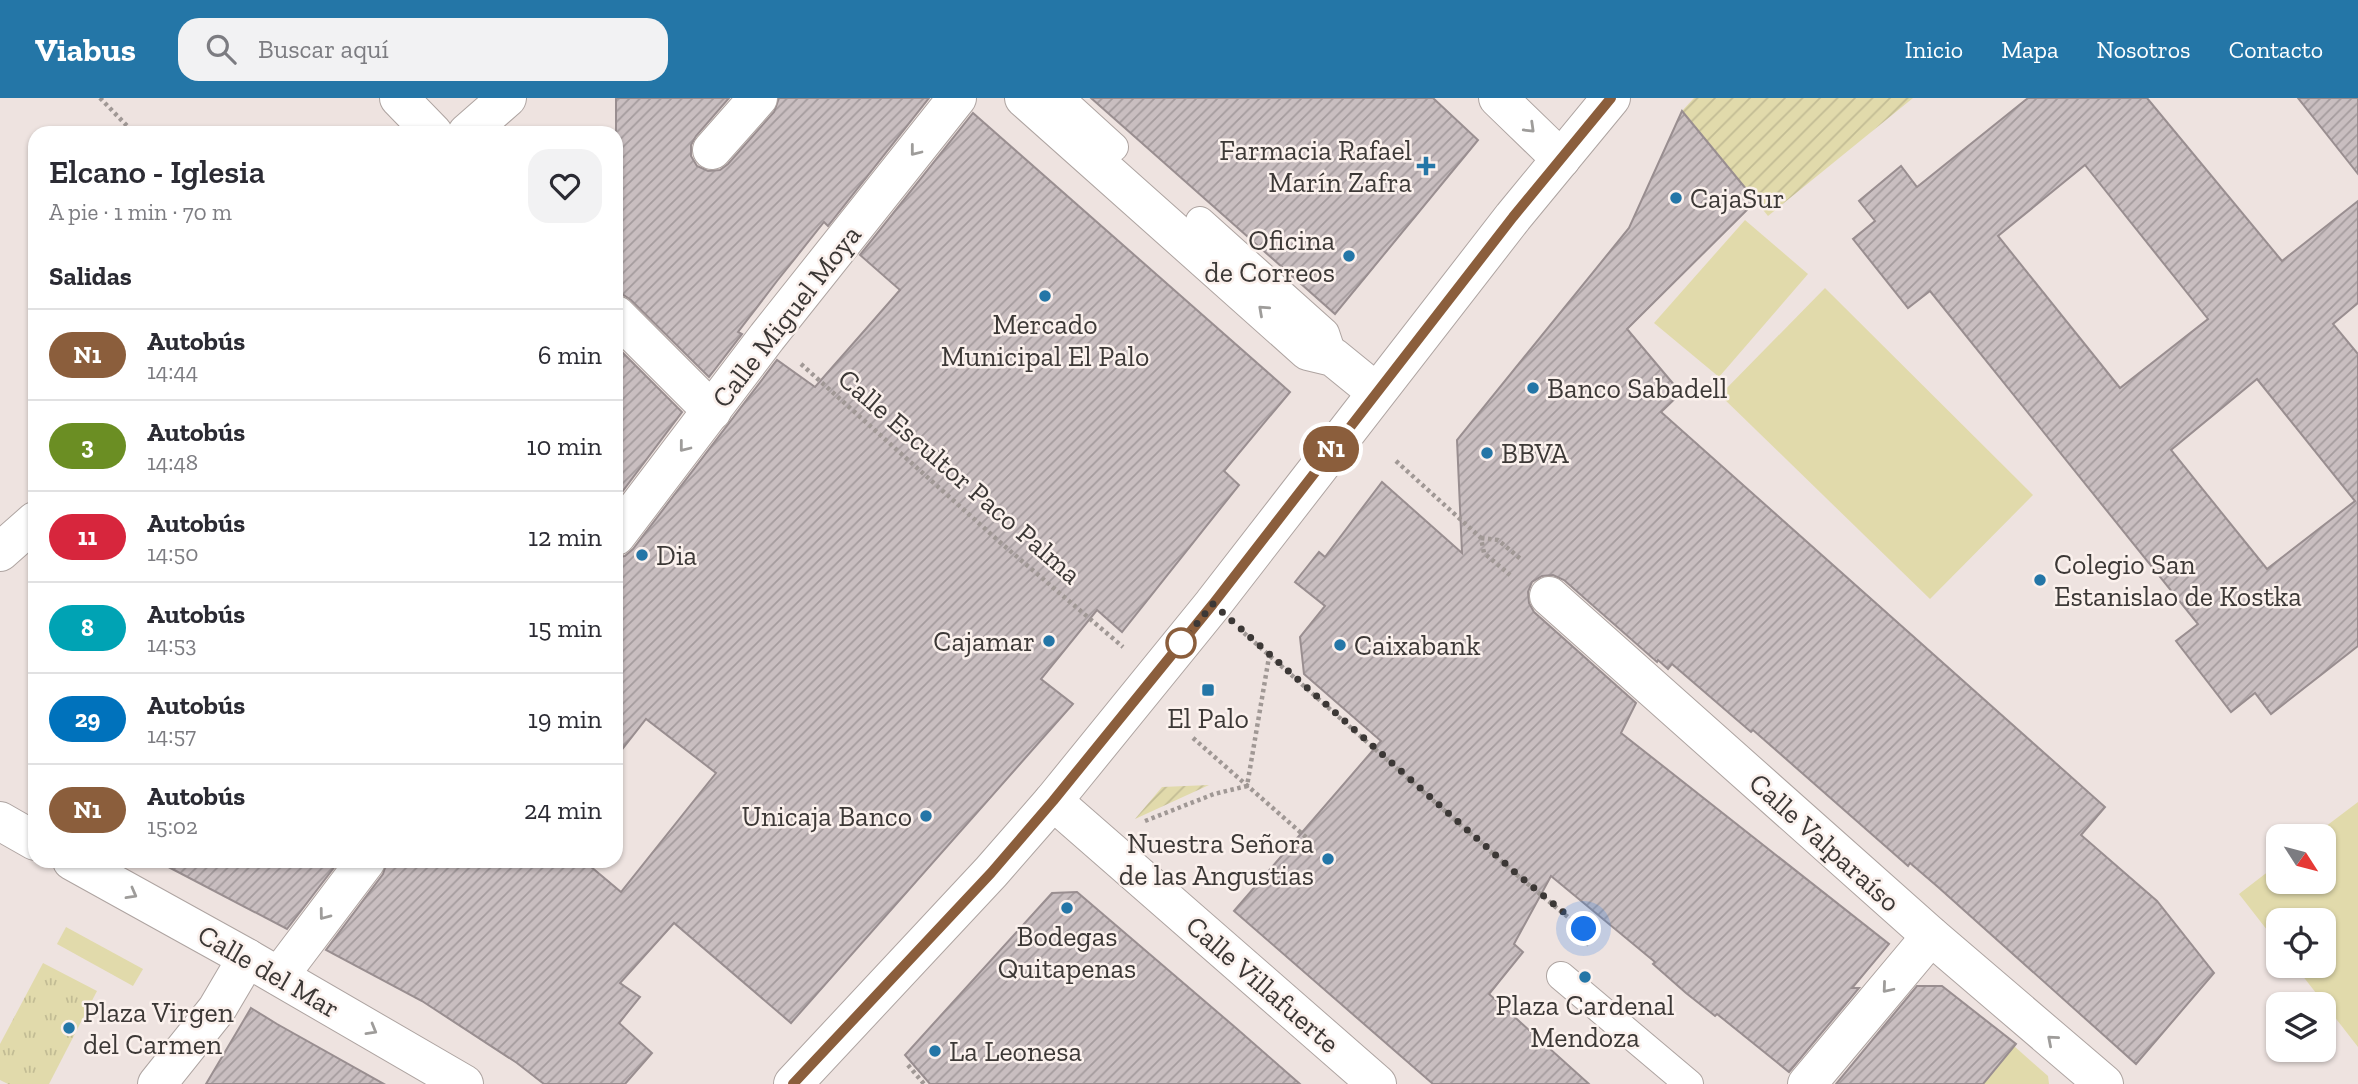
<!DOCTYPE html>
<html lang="es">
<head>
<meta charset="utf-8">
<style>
  :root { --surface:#fff; --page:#f2f2f3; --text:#2b2b33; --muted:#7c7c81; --line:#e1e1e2; --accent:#2476a7 }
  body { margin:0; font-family:"Zilla Slab",serif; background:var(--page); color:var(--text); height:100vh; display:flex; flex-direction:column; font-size:26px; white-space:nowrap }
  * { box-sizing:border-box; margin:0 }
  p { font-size:23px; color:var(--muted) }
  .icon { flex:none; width:38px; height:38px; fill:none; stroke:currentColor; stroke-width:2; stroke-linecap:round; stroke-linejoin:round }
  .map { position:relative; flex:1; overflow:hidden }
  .sheet { position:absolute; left:28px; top:28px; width:595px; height:742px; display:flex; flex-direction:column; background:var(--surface); border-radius:21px; box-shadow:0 2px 5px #0004 }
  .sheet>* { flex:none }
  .badge { padding:0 14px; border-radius:23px; font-size:24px; line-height:46px }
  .needle { width:46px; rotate:126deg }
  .controls { position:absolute; left:2266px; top:726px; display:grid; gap:14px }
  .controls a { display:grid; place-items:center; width:70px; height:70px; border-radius:14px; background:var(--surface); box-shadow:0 2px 5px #0004; font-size:35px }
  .you { position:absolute; width:35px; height:35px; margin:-18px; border:5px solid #fff; border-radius:50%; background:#1a73e8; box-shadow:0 0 0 10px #1a73e833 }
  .map>.badge { position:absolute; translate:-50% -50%; box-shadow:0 0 0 4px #fff }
  h2 { padding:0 21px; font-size:26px; line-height:63px }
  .round { display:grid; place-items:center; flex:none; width:74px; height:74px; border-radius:21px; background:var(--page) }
  .headline { display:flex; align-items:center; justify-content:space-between; height:119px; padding:0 21px }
  h1 { font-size:33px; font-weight:600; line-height:52px }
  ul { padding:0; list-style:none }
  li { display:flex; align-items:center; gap:21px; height:91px; padding:0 21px; border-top:2px solid var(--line) }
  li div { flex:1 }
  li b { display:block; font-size:26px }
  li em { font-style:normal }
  li .badge { min-width:77px; font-weight:700; text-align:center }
  header { display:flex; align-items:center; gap:42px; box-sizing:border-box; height:98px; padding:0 35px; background:var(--accent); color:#fff }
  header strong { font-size:33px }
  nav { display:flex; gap:38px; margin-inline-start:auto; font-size:24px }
  .search { width:490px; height:63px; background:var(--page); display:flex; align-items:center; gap:18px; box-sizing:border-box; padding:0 24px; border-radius:21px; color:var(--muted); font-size:26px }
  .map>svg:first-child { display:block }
  .grass { fill:#e1daab }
  .park { fill:url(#park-tufts) }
  .garden { fill:url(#garden-furrows) }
  .building { fill:url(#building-hatch); stroke:#998e90; stroke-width:2; fill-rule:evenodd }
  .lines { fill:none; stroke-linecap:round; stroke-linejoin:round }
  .lane-casing { stroke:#aea4a1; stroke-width:30 }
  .street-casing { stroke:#aea4a1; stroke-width:40 }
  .secondary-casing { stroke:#aea4a1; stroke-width:40 }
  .primary-casing { stroke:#aea4a1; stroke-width:40 }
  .path { stroke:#a09895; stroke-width:4.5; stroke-dasharray:3.5 3.5; stroke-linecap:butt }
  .lane { stroke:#fff; stroke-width:28 }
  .street { stroke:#fff; stroke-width:38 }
  .secondary { stroke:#fff; stroke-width:38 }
  .primary { stroke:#fff; stroke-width:38 }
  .oneway { stroke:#9e9c9a }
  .line-casing { stroke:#fff; stroke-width:16 }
  .line { stroke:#8b5e3c; stroke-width:10 }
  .walk { stroke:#3c3836; stroke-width:7; stroke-dasharray:0 12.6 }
  .poi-dot { fill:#2476a7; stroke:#fbf1ed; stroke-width:2.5 }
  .stop-dot { fill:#fff; stroke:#8b5e3c; stroke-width:3.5 }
  .labels { text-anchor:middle; stroke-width:5; stroke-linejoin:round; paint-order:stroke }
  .poi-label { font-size:28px; fill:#3c3836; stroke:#fbf1ed; text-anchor:start }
  .street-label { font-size:28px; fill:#3c3836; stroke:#fbf1ed }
</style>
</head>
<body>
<header>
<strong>Viabus</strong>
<div class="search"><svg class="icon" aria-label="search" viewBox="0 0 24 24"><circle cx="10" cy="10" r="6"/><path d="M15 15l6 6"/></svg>Buscar aquí</div>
<nav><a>Inicio</a><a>Mapa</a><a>Nosotros</a><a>Contacto</a></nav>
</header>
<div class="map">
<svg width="2358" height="986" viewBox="0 0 2358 986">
  <defs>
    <pattern id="park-tufts" width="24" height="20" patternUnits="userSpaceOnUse" patternTransform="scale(1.75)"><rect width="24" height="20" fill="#e1daab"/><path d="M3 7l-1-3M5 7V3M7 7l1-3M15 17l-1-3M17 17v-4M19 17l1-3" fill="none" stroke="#c2bc94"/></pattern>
    <pattern id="garden-furrows" width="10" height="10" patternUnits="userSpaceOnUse" patternTransform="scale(1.75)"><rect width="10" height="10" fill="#e1daab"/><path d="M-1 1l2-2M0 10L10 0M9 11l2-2" fill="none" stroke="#c2bc94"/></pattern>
    <pattern id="building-hatch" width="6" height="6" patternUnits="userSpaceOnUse" patternTransform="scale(1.75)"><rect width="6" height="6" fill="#c9bec0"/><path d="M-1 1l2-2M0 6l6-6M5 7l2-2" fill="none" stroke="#a49b9d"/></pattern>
  </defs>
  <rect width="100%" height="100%" fill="#eee3e0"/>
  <g class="grass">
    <polygon points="1745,122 1808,176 1719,279 1654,225"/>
    <polygon points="1825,190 2033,397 1930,501 1720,297"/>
    <polygon points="2358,704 2358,949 2295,868 2324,868 2324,822 2278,822 2278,846 2239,796 2278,766 2278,784 2324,784 2324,738 2313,738"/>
    <polygon points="66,829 143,871 133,888 57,846"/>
    <polygon points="2014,948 2048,978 2049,986 1983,986"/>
  </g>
  <polygon class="park" points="43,865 97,893 49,986 8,986 0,982 0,946"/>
  <g class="garden">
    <polygon points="1694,0 1913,0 1768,118 1682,13"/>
    <polygon points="1209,687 1135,721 1162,689"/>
  </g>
  <g class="building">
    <polygon points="616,0 729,0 696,38 691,47 691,58 697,68 708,73 720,72 728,66 774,14 779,0 929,0 828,128 824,124 777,183 738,234 742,236 709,279 631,202 622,196 616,196"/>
    <polygon points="1091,0 1433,0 1478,42 1335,216"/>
    <path d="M2028,0H2147L2282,163L2358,103V205L2333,226L2358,256V548L2271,616L2255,595L2231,614L2176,543L2198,526L1930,193L1908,210L1853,141L1875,123L1859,103L1901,68L1917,89ZM2085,67L2208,221L2120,290L1998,138ZM2257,281L2355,403L2267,471L2171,352Z"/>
    <polygon points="2298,0 2358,0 2358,76"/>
    <polygon points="1682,13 1756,103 1627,231 1681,295 1661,314 2105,709 2081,737 2157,803 2214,875 2136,966 1938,789 1910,765 1908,768 1753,632 1751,634 1672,566 1668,571 1658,562 1657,564 1564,482 1553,477 1542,478 1532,484 1528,494 1529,505 1534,514 1636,605 1621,635 1889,846 1852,890 1859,890 1789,974 1717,916 1715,918 1686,895 1653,866 1655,864 1551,778 1514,846 1523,854 1489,896 1589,986 1433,986 1234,813 1381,643 1304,576 1300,539 1325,508 1295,484 1319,454 1325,459 1382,384 1462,455 1457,342 1629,130"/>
    <polygon points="973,15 1290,294 1224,373 1239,387 1122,534 1097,512 1041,581 1073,606 791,925 674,825 620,885 640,899 619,925 652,955 625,986 544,986 517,965 422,903 326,852 383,776 387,763 584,763 621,794 716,675 646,621 616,659 616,459 625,458 633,451 777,262 815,289 900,192 860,157"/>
    <polygon points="616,248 682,314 616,402"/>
    <polygon points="157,763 339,763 287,831"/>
    <polygon points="1077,794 1236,930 1300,986 930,986 905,957 1052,795"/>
    <polygon points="1917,888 1942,888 2016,946 1983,986 1836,986"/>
    <polygon points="251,910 277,926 384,986 206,986"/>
  </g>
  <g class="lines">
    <g class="lane-casing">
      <g id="lane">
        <polyline points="1060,0 1114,49"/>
        <polyline points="1200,123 1325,235 1333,259"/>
        <polyline points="1561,878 1689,986"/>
      </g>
    </g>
    <g class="street-casing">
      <g id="street">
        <polyline points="399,0 433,35"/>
        <polyline points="1024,0 1308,253 1333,259 1376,294"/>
        <polyline points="1498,0 1561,61"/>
        <polyline points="467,35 507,0"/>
        <polyline points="712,52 758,0"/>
        <polyline points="616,217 712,313"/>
        <polyline points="616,438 767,239 957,0"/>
        <polyline points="0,454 35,423"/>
        <polyline points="1549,498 1931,838 2104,986"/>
        <polyline points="279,878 366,763"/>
        <polyline points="157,986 217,911 247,860"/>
        <polyline points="1807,986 1931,838"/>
      </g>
    </g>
    <g class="secondary-casing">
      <g id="secondary">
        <polyline points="1053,703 1377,986"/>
        <polyline points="0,723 35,743"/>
        <polyline points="72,763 247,860 464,986"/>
      </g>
    </g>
    <g class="primary-casing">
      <polyline id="primary" points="793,986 991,774 1053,703 1213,506 1513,119 1611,0"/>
    </g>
    <g class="path">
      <polyline points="100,0 134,35"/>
      <polyline points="801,266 1002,446 1123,549"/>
      <polyline points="1396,363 1481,440 1484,455 1510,477"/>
      <polyline points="1481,440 1498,442 1522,462"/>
      <polyline points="1244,535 1517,777 1592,839 1584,849"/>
      <polyline points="1193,640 1308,741"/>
      <polyline points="1145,723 1214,696 1247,688 1269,559"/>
      <polyline points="908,967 924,986"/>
    </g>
    <use href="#lane" class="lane"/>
    <use href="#street" class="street"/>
    <use href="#secondary" class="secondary"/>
    <use href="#primary" class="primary"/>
  </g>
  <defs><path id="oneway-chevron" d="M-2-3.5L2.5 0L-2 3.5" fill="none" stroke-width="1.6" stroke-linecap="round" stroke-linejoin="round" transform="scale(1.75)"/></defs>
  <g class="oneway">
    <use href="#oneway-chevron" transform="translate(1530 30) rotate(44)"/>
    <use href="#oneway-chevron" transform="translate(915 53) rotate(128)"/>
    <use href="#oneway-chevron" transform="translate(1263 212) rotate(-138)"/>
    <use href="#oneway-chevron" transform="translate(684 349) rotate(128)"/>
    <use href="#oneway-chevron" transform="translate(132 796) rotate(29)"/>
    <use href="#oneway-chevron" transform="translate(324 817) rotate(127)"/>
    <use href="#oneway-chevron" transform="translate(1887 890) rotate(130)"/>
    <use href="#oneway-chevron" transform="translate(372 932) rotate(30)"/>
    <use href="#oneway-chevron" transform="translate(2052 942) rotate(-139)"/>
  </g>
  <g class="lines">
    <g class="line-casing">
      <polyline id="line" points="793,986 991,775 1053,703 1213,506 1513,119 1611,0"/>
    </g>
    <use href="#line" class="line"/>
    <polyline class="walk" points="1181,545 1213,506 1517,776 1584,831"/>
  </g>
  <g class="poi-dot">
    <path d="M1422.5 57.5h7v7h7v7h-7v7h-7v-7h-7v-7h7z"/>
    <circle cx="1676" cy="100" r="7"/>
    <circle cx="1349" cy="158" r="7"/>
    <circle cx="1045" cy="198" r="7"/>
    <circle cx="1533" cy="290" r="7"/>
    <circle cx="1487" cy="355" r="7"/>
    <circle cx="642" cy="457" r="7"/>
    <circle cx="2040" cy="482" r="7"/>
    <circle cx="1049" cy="543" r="7"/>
    <circle cx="1340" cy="547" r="7"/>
    <rect x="1201" y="585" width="14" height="14" rx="3.5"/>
    <circle cx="926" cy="718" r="7"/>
    <circle cx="1328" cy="761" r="7"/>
    <circle cx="1067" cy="810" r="7"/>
    <circle cx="1585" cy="879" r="7"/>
    <circle cx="69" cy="930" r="7"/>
    <circle cx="935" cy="953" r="7"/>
  </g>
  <circle class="stop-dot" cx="1181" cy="545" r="14"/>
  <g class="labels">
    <g class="poi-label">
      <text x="1412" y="62" text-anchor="end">Farmacia Rafael<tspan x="1412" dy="32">Marín Zafra</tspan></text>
      <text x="1690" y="110">CajaSur</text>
      <text x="1335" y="152" text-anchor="end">Oficina<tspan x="1335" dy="32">de Correos</tspan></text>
      <text x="1045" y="236" text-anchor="middle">Mercado<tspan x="1045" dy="32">Municipal El Palo</tspan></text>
      <text x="1547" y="300">Banco Sabadell</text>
      <text x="1501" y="365">BBVA</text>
      <text x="656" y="467">Dia</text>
      <text x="2054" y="476">Colegio San<tspan x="2054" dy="32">Estanislao de Kostka</tspan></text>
      <text x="1035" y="553" text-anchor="end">Cajamar</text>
      <text x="1354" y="557">Caixabank</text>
      <text x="1208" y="630" text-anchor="middle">El Palo</text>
      <text x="912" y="728" text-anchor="end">Unicaja Banco</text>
      <text x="1314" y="755" text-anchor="end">Nuestra Señora<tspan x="1314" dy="32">de las Angustias</tspan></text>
      <text x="1067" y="848" text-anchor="middle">Bodegas<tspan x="1067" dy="32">Quitapenas</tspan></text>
      <text x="1585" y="917" text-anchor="middle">Plaza Cardenal<tspan x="1585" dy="32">Mendoza</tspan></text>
      <text x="83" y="924">Plaza Virgen<tspan x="83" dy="32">del Carmen</tspan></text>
      <text x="949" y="963">La Leonesa</text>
    </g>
    <g class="street-label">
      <text transform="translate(786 218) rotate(-52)" y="10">Calle Miguel Moya</text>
      <text transform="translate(960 378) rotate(41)" y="10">Calle Escultor Paco Palma</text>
      <text transform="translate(1825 744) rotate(42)" y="10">Calle Valparaíso</text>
      <text transform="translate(269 873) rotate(30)" y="10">Calle del Mar</text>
      <text transform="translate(1263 886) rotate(41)" y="10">Calle Villafuerte</text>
    </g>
  </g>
</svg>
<div class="controls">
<a><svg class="needle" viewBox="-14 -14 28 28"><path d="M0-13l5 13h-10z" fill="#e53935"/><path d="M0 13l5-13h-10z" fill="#7c7c81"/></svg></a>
<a><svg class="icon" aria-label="locate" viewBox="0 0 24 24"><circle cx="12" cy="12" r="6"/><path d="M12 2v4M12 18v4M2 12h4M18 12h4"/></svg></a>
<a><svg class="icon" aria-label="layers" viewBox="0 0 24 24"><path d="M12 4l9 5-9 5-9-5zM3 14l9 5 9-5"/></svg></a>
</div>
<div class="you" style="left:1584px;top:831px"></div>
<b class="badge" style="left:1331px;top:351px;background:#8b5e3c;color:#fff">N1</b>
<section class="sheet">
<div class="headline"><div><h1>Elcano - Iglesia</h1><p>A pie · 1 min · 70 m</p></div><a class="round"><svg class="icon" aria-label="heart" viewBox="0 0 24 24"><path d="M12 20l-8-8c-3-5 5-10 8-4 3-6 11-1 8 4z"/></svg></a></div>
<h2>Salidas</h2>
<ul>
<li><span class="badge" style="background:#8b5e3c;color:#fff">N1</span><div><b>Autobús</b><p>14:44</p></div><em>6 min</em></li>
<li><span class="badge" style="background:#6b8e23;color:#fff">3</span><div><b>Autobús</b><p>14:48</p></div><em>10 min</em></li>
<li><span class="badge" style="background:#d7263d;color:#fff">11</span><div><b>Autobús</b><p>14:50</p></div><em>12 min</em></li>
<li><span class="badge" style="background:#00a3b4;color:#fff">8</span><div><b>Autobús</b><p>14:53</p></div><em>15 min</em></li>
<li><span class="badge" style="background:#0072bc;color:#fff">29</span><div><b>Autobús</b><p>14:57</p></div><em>19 min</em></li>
<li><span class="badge" style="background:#8b5e3c;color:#fff">N1</span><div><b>Autobús</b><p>15:02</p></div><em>24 min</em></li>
</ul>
</section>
</div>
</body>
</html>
